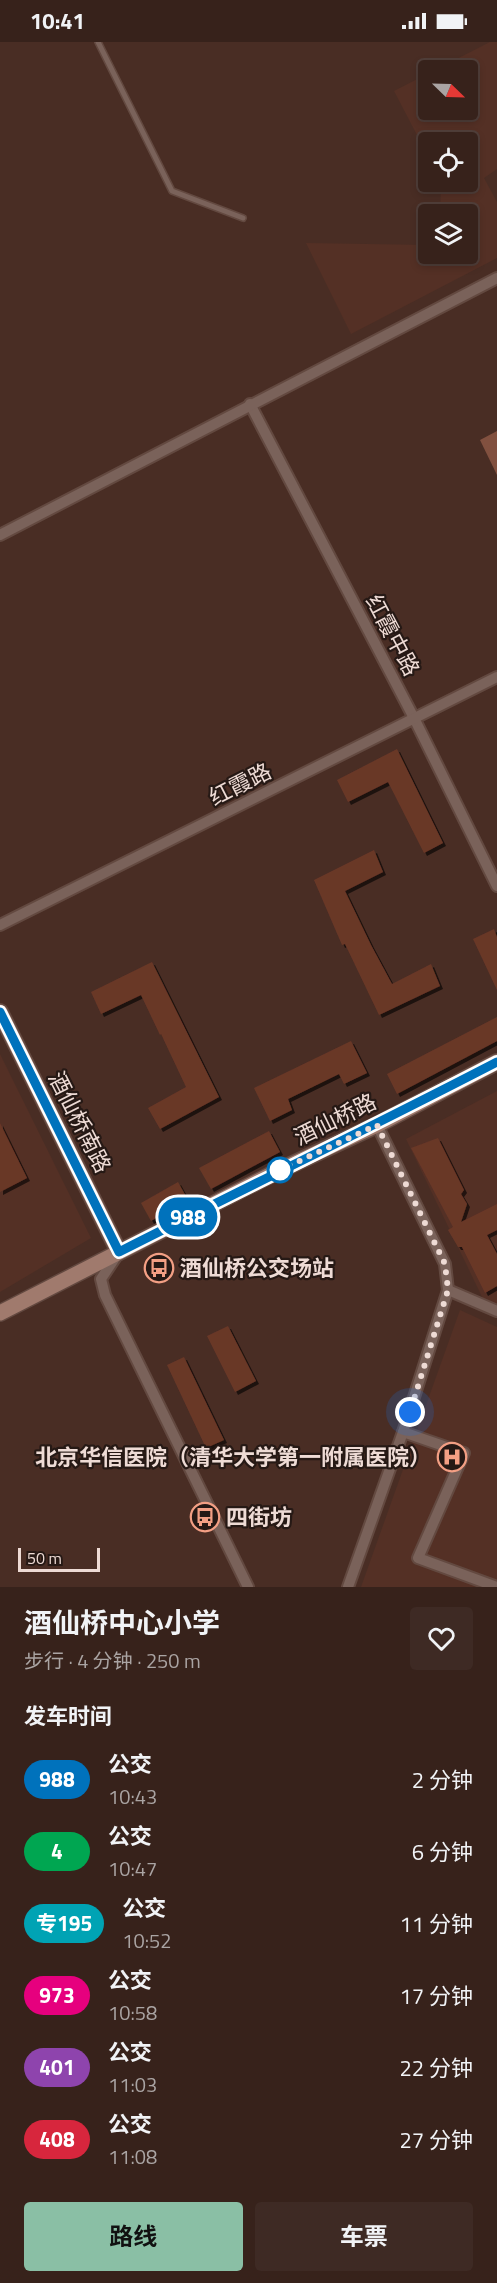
<!DOCTYPE html>
<html lang="zh">
<head>
<meta charset="utf-8">
<style>
  :root { --surface:#37221b; --page:#3e2a24; --text:#f1f3f6; --muted:#aaa4a3; --line:#513f3a; --accent:#8abfa5 }
  body { margin:0; font-family:"Titillium Web","Noto Sans SC",sans-serif; background:var(--page); color:var(--text); height:100vh; display:flex; flex-direction:column; font-size:22px; white-space:nowrap }
  * { box-sizing:border-box; margin:0 }
  p { font-size:20px; color:var(--muted) }
  .icon { flex:none; width:33px; height:33px; fill:none; stroke:currentColor; stroke-width:2; stroke-linecap:round; stroke-linejoin:round }
  .map { position:relative; height:1545px; overflow:hidden }
  .panel { display:flex; flex-direction:column; background:var(--surface); flex:1 }
  .panel>* { flex:none }
  .badge { padding:0 12px; border-radius:20px; font-size:21px; line-height:39px }
  .needle { width:39px; rotate:113deg }
  .fabs { position:absolute; left:418px; top:18px; display:grid; gap:12px }
  .fabs a { display:grid; place-items:center; width:60px; height:60px; border-radius:6px; background:var(--surface); box-shadow:0 3px 9px #0003,0 0 0 2px var(--line); font-size:30px }
  .scale { position:absolute; left:18px; bottom:15px; width:82px; box-sizing:border-box; padding-left:6px; border:3px solid #eedbd5; border-top:0; font-size:16px; line-height:21px; white-space:nowrap; color:#eedbd5; -webkit-text-stroke:4px #261915; paint-order:stroke }
  .you { position:absolute; width:30px; height:30px; margin:-15px; border:4px solid #fff; border-radius:50%; background:#1a73e8; box-shadow:0 0 0 9px #1a73e833 }
  .map>.badge { position:absolute; translate:-50% -50%; box-shadow:0 0 0 3px #fff }
  h2 { padding:0 24px; font-size:22px; line-height:54px }
  .round { display:grid; place-items:center; flex:none; width:63px; height:63px; border-radius:6px; background:var(--page) }
  .overview { display:flex; align-items:center; justify-content:space-between; height:102px; padding:0 24px }
  h1 { font-size:28px; font-weight:700; line-height:45px }
  .button { display:flex; gap:12px; margin-top:auto; padding:12px 24px }
  .button a { flex:1; height:69px; border-radius:6px; background:var(--accent); color:#111; font-size:24px; font-weight:700; line-height:69px; text-align:center }
  .button a+a { background:var(--page); color:var(--text) }
  ul { padding:0; list-style:none }
  li { display:flex; align-items:center; gap:18px; height:72px; padding:0 24px }
  li div { flex:1 }
  li b { display:block; font-size:22px }
  li em { font-style:normal }
  li .badge { min-width:66px; font-weight:700; text-align:center }
  .status { display:flex; justify-content:space-between; align-items:center; height:42px; padding:0 30px; background:var(--surface); direction:ltr }
  .status svg { height:16px; fill:currentColor }
  .map>svg:first-child { display:block }
  .built { fill:#543025 }
  .green { fill:#81503f }
  .building { fill:#693727; filter:url(#shadow) }
  .lines { fill:none; stroke-linecap:round; stroke-linejoin:round }
  .lane-casing { stroke:#634940; stroke-width:8 }
  .street-casing { stroke:#634940; stroke-width:14 }
  .secondary-casing { stroke:#634940; stroke-width:18 }
  .lane { stroke:#7a625a; stroke-width:5 }
  .street { stroke:#7a625a; stroke-width:10 }
  .secondary { stroke:#a07a6d; stroke-width:15 }
  .line-casing { stroke:#fff; stroke-width:14 }
  .line { stroke:#0072bc; stroke-width:9 }
  .walk { stroke:#eedbd5; stroke-width:6; stroke-dasharray:0 10.8 }
  .stop-dot { fill:#fff; stroke:#0072bc; stroke-width:3 }
  .labels { text-anchor:middle; stroke-width:4.5; stroke-linejoin:round; paint-order:stroke }
  .street-label { font-size:22px; fill:#eedbd5; stroke:#261915 }
  .poi-label { font-size:22px; font-weight:bold; fill:#eedbd5; stroke:#261915; text-anchor:start }
</style>
</head>
<body>
<div class="status"><b>10:41</b><svg viewBox="0 0 49 12"><path d="M0 12V9h3v3zM5 12V6h3v6zM10 12V3h3v9zM15 12V0h3v12zM26 1h20v11H26zM47 4h2v5h-2z"/></svg></div>
<div class="map">
<svg width="497" height="1545" viewBox="0 0 497 1545">
  <defs>
    <filter id="shadow"><feDropShadow dx="3" dy="3" stdDeviation="0" flood-color="#0009"/></filter>
  </defs>
  <rect width="100%" height="100%" fill="#492d24"/>
  <g class="built">
    <polygon points="490,0 497,0 497,127 484,136 497,160 497,216 351,292 306,201 429,203 429,212 468,212 468,172 440,172 441,140 468,140 468,100 429,100 429,116 394,49 429,31 429,68 468,68 468,28 435,28"/>
    <polygon points="0,1012 91,1196 0,1250"/>
    <polygon points="497,1049 497,1263 483,1257 406,1097"/>
    <polygon points="460,1268 497,1285 497,1545 361,1545"/>
  </g>
  <polygon class="green" points="497,389 497,433 480,398"/>
  <g class="building">
    <polygon points="397,707 443,801 424,811 388,740 348,760 337,738"/>
    <polygon points="374,808 383,830 345,849 371,903 392,942 431,922 440,944 379,973 345,902 342,903 314,838"/>
    <polygon points="494,887 497,895 497,948 473,897"/>
    <polygon points="152,920 219,1055 160,1087 148,1066 186,1045 161,992 160,993 141,953 101,972 91,950"/>
    <polygon points="497,975 497,999 397,1052 387,1032"/>
    <polygon points="351,999 367,1031 344,1042 339,1032 288,1057 292,1068 270,1079 254,1046"/>
    <polygon points="0,1081 27,1136 0,1150"/>
    <polygon points="269,1089 280,1110 211,1147 199,1126"/>
    <polygon points="438,1096 464,1148 461,1152 467,1162 461,1180 497,1162 497,1188 487,1193 497,1212 497,1244 485,1251 462,1205 458,1205 448,1188 453,1185 411,1106"/>
    <polygon points="178,1140 188,1158 151,1179 141,1161"/>
    <polygon points="228,1284 256,1339 235,1350 207,1294"/>
    <polygon points="184,1315 224,1398 206,1406 167,1323"/>
  </g>
  <g class="lines">
    <g class="lane-casing">
      <polyline id="lane" points="98,0 172,149 243,176"/>
    </g>
    <g class="street-casing">
      <g id="street">
        <polyline points="250,362 414,676 497,844"/>
        <polyline points="0,493 497,236"/>
        <polyline points="0,883 497,635"/>
        <polyline points="117,1213 101,1237 105,1253 248,1545"/>
        <polyline points="448,1248 497,1269"/>
        <polyline points="403,1390 464,1411 418,1516 497,1545"/>
        <polyline points="348,1545 403,1390 448,1248 445,1222 377,1083"/>
      </g>
    </g>
    <g class="secondary-casing">
      <g id="secondary">
        <polyline points="0,970 119,1210"/>
        <polyline points="0,1271 280,1128 377,1083 497,1020"/>
      </g>
    </g>
    <use href="#lane" class="lane"/>
    <use href="#street" class="street"/>
    <use href="#secondary" class="secondary"/>
  </g>
  <g class="lines">
    <g class="line-casing">
      <path id="line" d="M0,970L119,1210C245,1146 372,1085 497,1020"/>
    </g>
    <use href="#line" class="line"/>
    <polyline class="walk" points="280,1128 377,1083 445,1222 448,1248 410,1370"/>
  </g>
  <defs>
    <g id="bus-ring" transform="scale(1.5)"><circle r="9.5" fill="#261915" stroke="#f39f84" stroke-width="1.5"/><path d="M-5-6H5V4H4V6H2V4H-2V6H-4V4H-5ZM-3.5-4V0h7V-4ZM-3.5 1.2v1.5H-2V1.2ZM2 1.2v1.5H3.5V1.2Z" fill="#f39f84"/></g>
    <g id="hospital-ring" transform="scale(1.5)"><circle r="9.5" fill="#261915" stroke="#f39f84" stroke-width="1.5"/><path d="M-5-5h3v3.5h4V-5h3V5h-3V1.5h-4V5h-3Z" fill="#f39f84"/></g>
  </defs>
  <g fill-rule="evenodd">
    <use href="#bus-ring" x="159" y="1226"/>
    <use href="#hospital-ring" x="452" y="1415"/>
    <use href="#bus-ring" x="205" y="1475"/>
  </g>
  <circle class="stop-dot" cx="280" cy="1128" r="12"/>
  <g class="labels">
    <g class="street-label">
      <text transform="translate(393 593) rotate(62)" y="8">红霞中路</text>
      <text transform="translate(240 742) rotate(-27)" y="8">红霞路</text>
      <text transform="translate(335 1077) rotate(-26)" y="8">酒仙桥路</text>
      <text transform="translate(80 1080) rotate(63)" y="8">酒仙桥南路</text>
    </g>
    <g class="poi-label">
      <text x="180" y="1234">酒仙桥公交场站</text>
      <text x="431" y="1423" text-anchor="end">北京华信医院（清华大学第一附属医院）</text>
      <text x="226" y="1483">四街坊</text>
    </g>
  </g>
</svg>
<div class="fabs">
<a><svg class="needle" viewBox="-14 -14 28 28"><path d="M0-13l5 13h-10z" fill="#e53935"/><path d="M0 13l5-13h-10z" fill="#aaa4a3"/></svg></a>
<a><svg class="icon" aria-label="locate" viewBox="0 0 24 24"><circle cx="12" cy="12" r="6"/><path d="M12 2v4M12 18v4M2 12h4M18 12h4"/></svg></a>
<a><svg class="icon" aria-label="layers" viewBox="0 0 24 24"><path d="M12 4l9 5-9 5-9-5zM3 14l9 5 9-5"/></svg></a>
</div>
<div class="scale">50 m</div>
<div class="you" style="left:410px;top:1370px"></div>
<b class="badge" style="left:188px;top:1175px;background:#0072bc;color:#fff">988</b>
</div>
<section class="panel">
<div class="overview"><div><h1>酒仙桥中心小学</h1><p>步行 · 4 分钟 · 250 m</p></div><a class="round"><svg class="icon" aria-label="heart" viewBox="0 0 24 24"><path d="M12 20l-8-8c-3-5 5-10 8-4 3-6 11-1 8 4z"/></svg></a></div>
<h2>发车时间</h2>
<ul>
<li><span class="badge" style="background:#0072bc;color:#fff">988</span><div><b>公交</b><p>10:43</p></div><em>2 分钟</em></li>
<li><span class="badge" style="background:#00a651;color:#fff">4</span><div><b>公交</b><p>10:47</p></div><em>6 分钟</em></li>
<li><span class="badge" style="background:#00a3b4;color:#fff">专195</span><div><b>公交</b><p>10:52</p></div><em>11 分钟</em></li>
<li><span class="badge" style="background:#e6007e;color:#fff">973</span><div><b>公交</b><p>10:58</p></div><em>17 分钟</em></li>
<li><span class="badge" style="background:#8e44ad;color:#fff">401</span><div><b>公交</b><p>11:03</p></div><em>22 分钟</em></li>
<li><span class="badge" style="background:#d7263d;color:#fff">408</span><div><b>公交</b><p>11:08</p></div><em>27 分钟</em></li>
</ul>
<div class="button"><a>路线</a><a>车票</a></div>
</section>
</body>
</html>
